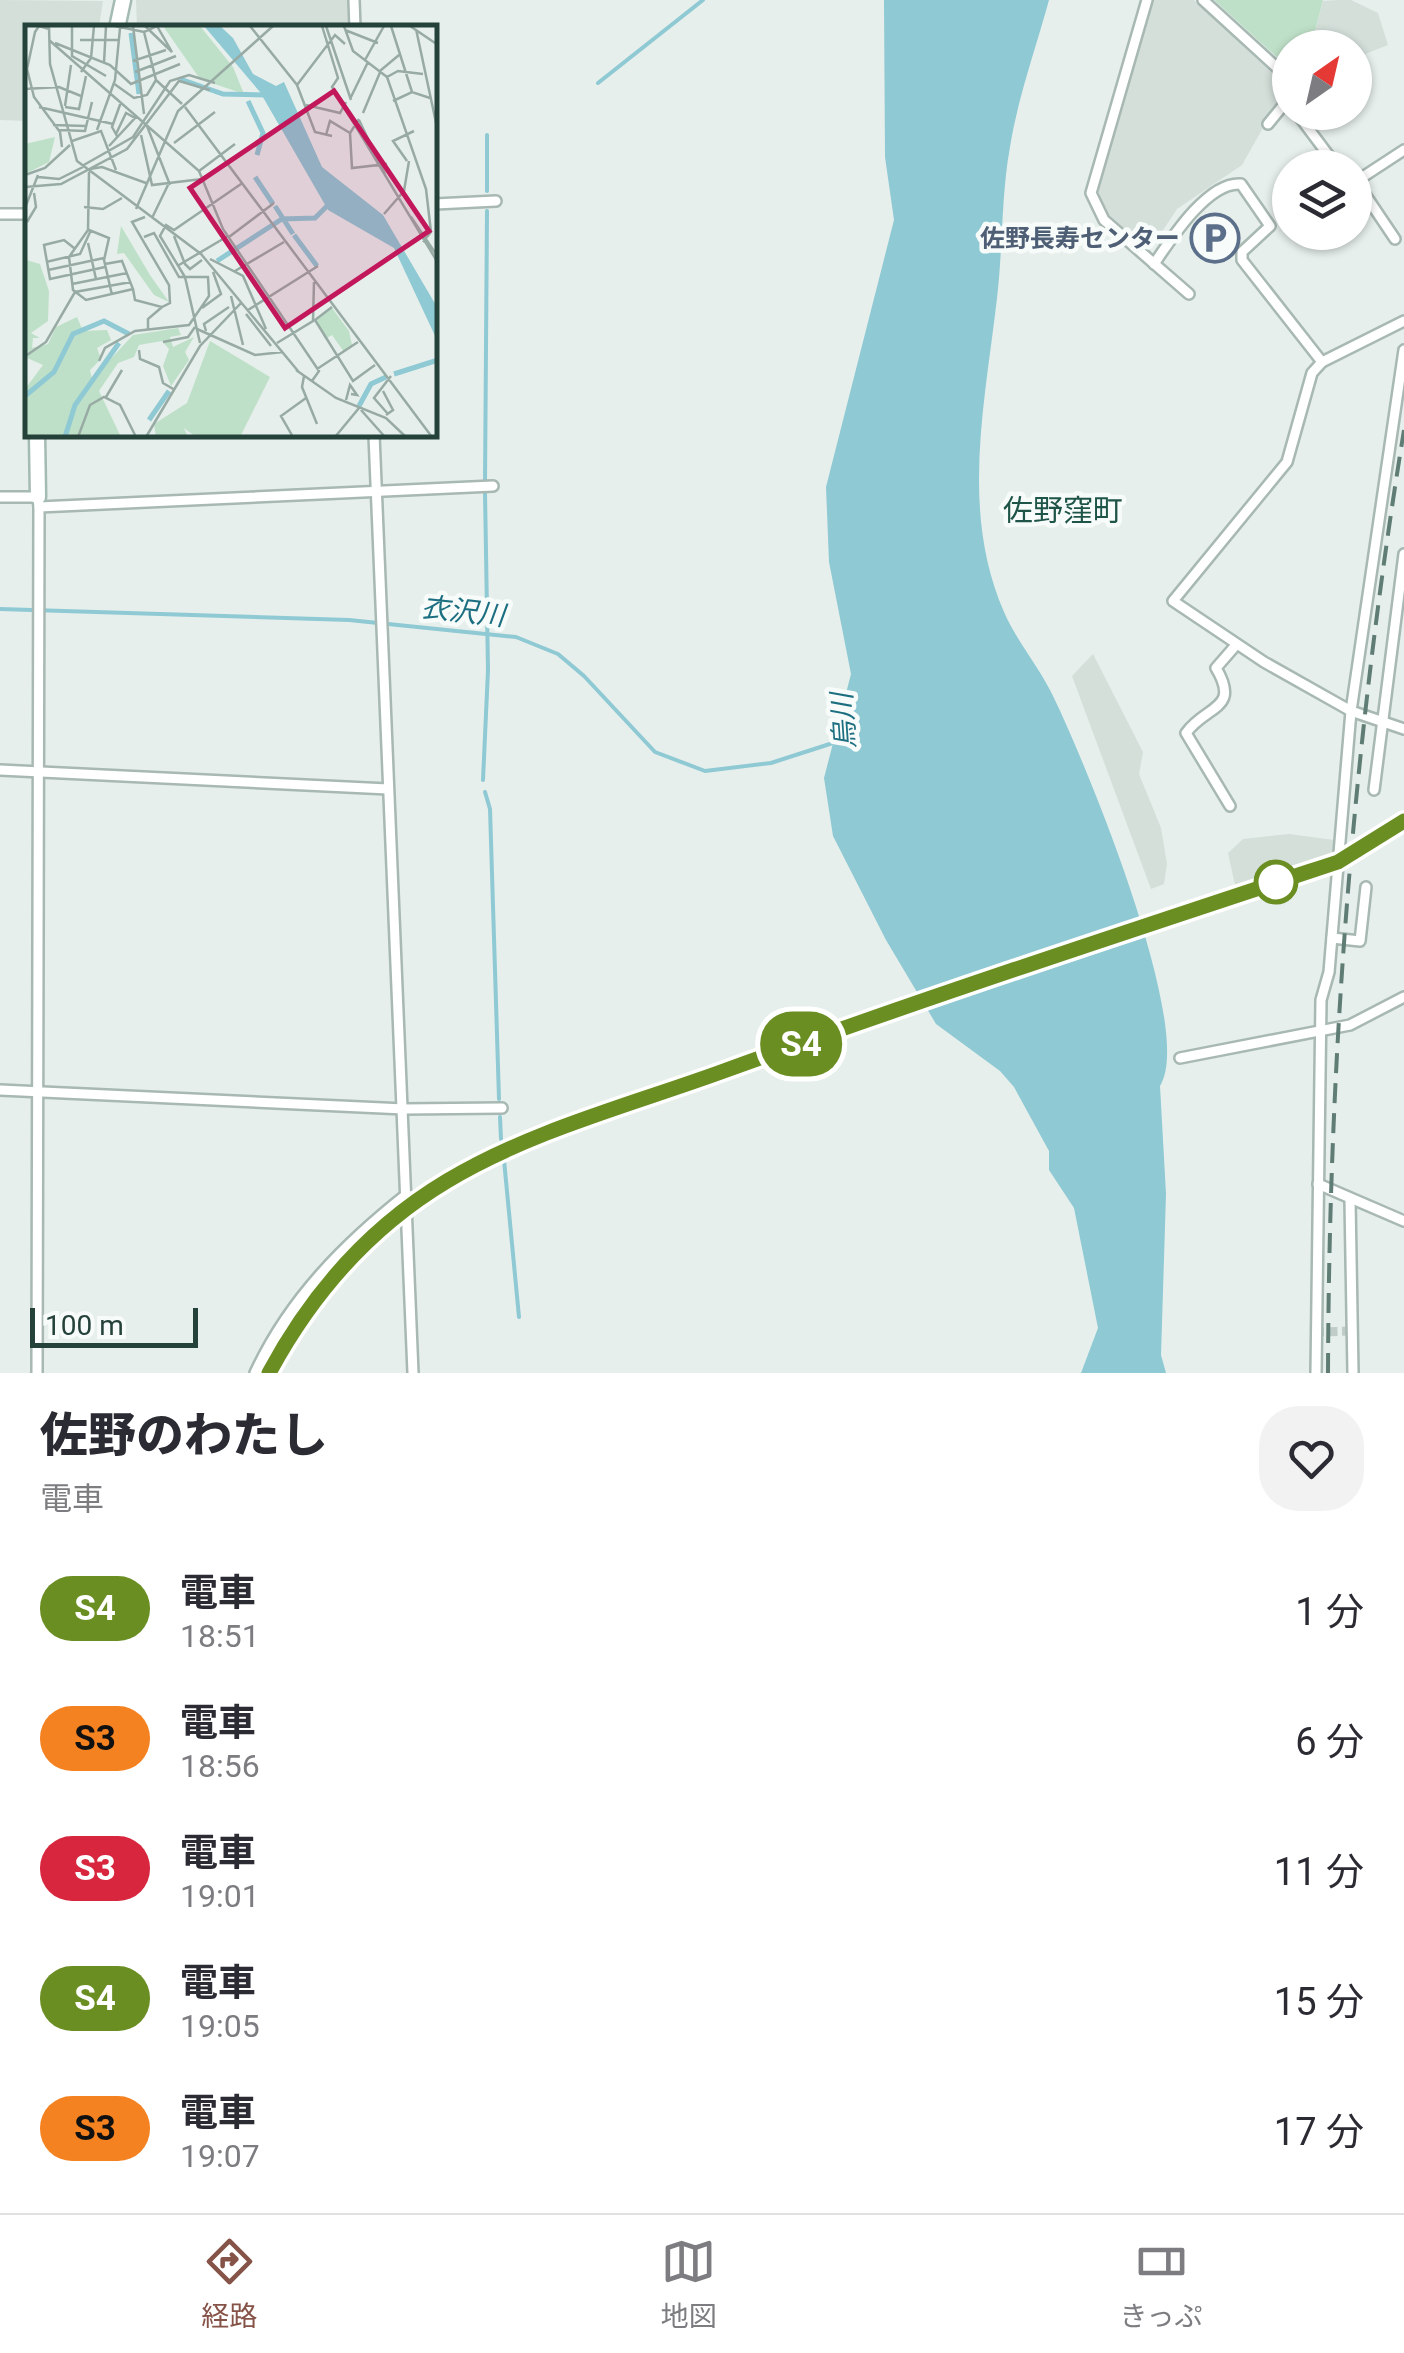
<!DOCTYPE html>
<html lang="ja">
<head>
<meta charset="utf-8">
<style>
  :root { --surface:#fff; --page:#f2f2f3; --text:#2b2b33; --muted:#7c7c81; --line:#e1e1e2; --accent:#855347 }
  body { margin:0; font-family:Roboto,"Noto Sans JP",sans-serif; background:var(--page); color:var(--text); height:100vh; display:flex; flex-direction:column; font-size:38px; white-space:nowrap }
  * { box-sizing:border-box; margin:0 }
  p { font-size:32px; color:var(--muted) }
  .icon { flex:none; width:55px; height:55px; fill:none; stroke:currentColor; stroke-width:2; stroke-linecap:round; stroke-linejoin:round }
  .map { position:relative; height:1373px; overflow:hidden }
  .panel { display:flex; flex-direction:column; background:var(--surface); flex:1 }
  .panel>* { flex:none }
  .badge { padding:0 20px; border-radius:32px; font-size:35px; line-height:65px }
  .needle { width:65px; rotate:34deg }
  .controls { position:absolute; left:1272px; top:30px; display:grid; gap:20px }
  .controls a { display:grid; place-items:center; width:100px; height:100px; border-radius:50%; background:var(--surface); box-shadow:0 2px 8px #0004; font-size:50px }
  .scale { position:absolute; left:30px; bottom:25px; width:168px; box-sizing:border-box; padding-left:10px; border:5px solid #24423a; border-top:0; font-size:28px; line-height:35px; white-space:nowrap; color:#24423a; -webkit-text-stroke:8px #f7fbf9; paint-order:stroke }
  .map>.badge { position:absolute; translate:-50% -50%; box-shadow:0 0 0 5px #fff }
  .round { display:grid; place-items:center; flex:none; width:105px; height:105px; border-radius:40px; background:var(--page) }
  .head { display:flex; align-items:center; justify-content:space-between; height:170px; padding:0 40px }
  h1 { font-size:48px; font-weight:800; line-height:75px }
  ul { padding:0; list-style:none }
  li { display:flex; align-items:center; gap:30px; height:130px; padding:0 40px }
  li div { flex:1 }
  li b { display:block; font-size:38px }
  li em { font-style:normal }
  li .badge { min-width:110px; font-weight:700; text-align:center }
  .menu { display:flex; justify-content:space-around; align-items:center; height:140px; border-top:2px solid var(--line); background:var(--surface); font-size:28px; color:var(--muted) }
  .menu a { display:grid; justify-items:center; gap:5px }
  .menu .current { color:var(--accent) }
  .map>svg:first-child { display:block }
  .built { fill:#d4dfda }
  .green { fill:#bfe0c8 }
  .water { fill:#8ec9d4 }
  .pier { fill:#e6efeb }
  .lines { fill:none; stroke-linecap:round; stroke-linejoin:round }
  .stream { stroke:#8ec9d4; stroke-width:4 }
  .street-tunnel { stroke:#bfccc8; stroke-width:9; stroke-dasharray:9 4.5; stroke-linecap:butt }
  .street-casing { stroke:#a8b8b2; stroke-width:14 }
  .secondary-casing { stroke:#a4bbb3; stroke-width:19 }
  .street { stroke:#fff; stroke-width:9 }
  .secondary { stroke:#fff; stroke-width:14 }
  .rail { stroke:#5f7d75; stroke-width:4; stroke-dasharray:20 10; stroke-linecap:butt }
  .line-casing { stroke:#fff; stroke-width:22 }
  .line { stroke:#6b8e23; stroke-width:15 }
  .stop-dot { fill:#fff; stroke:#6b8e23; stroke-width:5 }
  .labels { text-anchor:middle; stroke-width:9; stroke-linejoin:round; paint-order:stroke }
  .service-label { font-size:25px; font-weight:bold; fill:#4e5e75; stroke:#f7fbf9; text-anchor:end }
  .water-label { font-size:28px; font-style:italic; fill:#1c6f80; stroke:#f7fbf9 }
  .quarter-label { font-size:30px; fill:#1f5548; stroke:#f7fbf9 }
  .inset-river { fill:none; stroke:#8ec9d4; stroke-width:5 }
  .inset-road { fill:none; stroke:#98aaa4; stroke-width:2.5 }
  .view { fill:#c2185b; fill-opacity:0.15; stroke:#c2185b; stroke-width:5 }
  .inset-edge { fill:none; stroke:#24423a; stroke-width:5 }
</style>
</head>
<body>
<div class="map">
<svg width="1404" height="1373" viewBox="0 0 1404 1373">
  <rect width="100%" height="100%" fill="#e6efeb"/>
  <g class="built">
    <polygon points="0,0 103,1 99,27 28,28 27,121 0,120"/>
    <polygon points="348,0 349,27 137,27 136,0"/>
    <polygon points="1152,0 1194,0 1281,80 1280,98 1242,165 1177,209 1148,253 1103,213 1097,183"/>
    <polygon points="1339,0 1351,0 1378,13 1388,45 1355,58 1355,48 1311,48 1323,1"/>
    <polygon points="1093,654 1143,752 1139,774 1161,828 1167,864 1164,884 1151,889 1072,676"/>
    <polygon points="1289,834 1334,840 1331,866 1238,899 1228,853 1243,839"/>
  </g>
  <polygon class="green" points="1214,0 1323,0 1311,47 1290,48 1290,69"/>
  <path class="water" d="M884,0H1049C1036,48 1018,97 1010,147C1001,196 1003,248 997,298C985,403 960,511 1004,612C1017,642 1040,668 1054,698C1085,762 1196,1029 1160,1086L1166,1194L1161,1355L1166,1373H1081L1098,1328L1074,1208L1049,1170V1151L1014,1087L1000,1071L936,1024L886,940L833,836L824,778L851,674L829,562L826,487L894,220L885,157Z"/>
  <polygon class="pier" points="1145,924 1147,929 920,1006 917,1002"/>
  <g class="lines">
    <g class="stream">
      <polyline points="598,83 703,0"/>
      <polyline points="487,135 487,191"/>
      <polyline points="485,483 487,211"/>
      <polyline points="0,609 349,620 516,637 558,654 584,676 655,752 705,771 771,763 836,742"/>
      <polyline points="483,780 488,670 485,493"/>
      <polyline points="485,792 490,809 499,1099"/>
      <polyline points="500,1117 501,1139"/>
      <polyline points="504,1160 519,1317"/>
    </g>
    <polyline class="street-tunnel" points="1315,1332 1353,1331"/>
    <g class="street-casing">
      <g id="street">
        <polyline points="354,0 355,28"/>
        <polyline points="1147,0 1091,193 1104,220 1189,294"/>
        <polyline points="1203,0 1285,75 1284,99 1290,106"/>
        <polyline points="1296,112 1338,168"/>
        <polyline points="1268,124 1286,102"/>
        <polyline points="1356,181 1395,239"/>
        <polyline points="1355,182 1404,150"/>
        <polyline points="435,204 496,201"/>
        <polyline points="0,214 28,214"/>
        <path d="M1154,264C1171,239 1208,181 1241,184L1270,226L1242,252V260L1322,362"/>
        <polyline points="1404,321 1322,362 1312,373 1287,462 1173,601 1264,662 1351,711 1404,729"/>
        <polyline points="374,435 413,1373"/>
        <polyline points="0,497 38,497 39,507 37,1373"/>
        <polyline points="39,507 493,486"/>
        <polyline points="0,770 388,789"/>
        <polyline points="1374,790 1404,554"/>
        <path d="M1230,806L1186,733C1206,705 1241,710 1216,668L1236,645"/>
        <polyline points="1332,938 1360,941 1366,887"/>
        <polyline points="1180,1058 1350,1025 1404,997"/>
        <polyline points="0,1090 404,1109 502,1108"/>
        <polyline points="1318,1184 1404,1221"/>
        <polyline points="1350,1200 1353,1373"/>
        <path d="M255,1373C289,1299 345,1243 407,1194"/>
        <polyline points="1316,1373 1321,1000 1329,972 1351,711 1404,350"/>
      </g>
    </g>
    <g class="secondary-casing">
      <g id="secondary">
        <polyline points="117,28 123,0"/>
        <polyline points="37,435 38,497"/>
      </g>
    </g>
    <use href="#street" class="street"/>
    <use href="#secondary" class="secondary"/>
    <g class="rail">
      <path d="M269,1373C311,1295 370,1227 447,1181C530,1131 630,1105 721,1072C925,998 1132,929 1338,862L1404,820"/>
      <path d="M1328,1373C1329,1057 1353,743 1404,430"/>
    </g>
  </g>
  <g class="lines">
    <g class="line-casing">
      <path id="line" d="M269,1373C311,1295 370,1227 447,1181C530,1131 630,1105 721,1072C925,998 1132,930 1338,862L1404,821"/>
    </g>
    <use href="#line" class="line"/>
  </g>
  <defs>
    <g id="parking-ring" transform="scale(2.5)"><circle r="9.5" fill="#f7fbf9" stroke="#5c6f8a" stroke-width="1.5"/><path d="M-3.5-5.5H1a3.5 3.5 0 0 1 0 7H-1V5.5H-3.5ZM-1-3.4V-.6H.8a1.4 1.4 0 0 0 0-2.8Z" fill="#5c6f8a"/></g>
  </defs>
  <g fill-rule="evenodd">
    <use href="#parking-ring" x="1215" y="238"/>
  </g>
  <circle class="stop-dot" cx="1276" cy="882" r="20"/>
  <g class="labels">
    <g class="service-label">
      <text x="1180" y="247">佐野長寿センター</text>
    </g>
    <g class="water-label">
      <text transform="translate(463 611) rotate(6)" y="10">衣沢川</text>
      <text transform="translate(843 721) rotate(-94)" y="10">烏川</text>
    </g>
    <g class="quarter-label">
      <text x="1063" y="521">佐野窪町</text>
    </g>
  </g>
  <g transform="translate(25 25)">
    <rect width="412" height="412" fill="#e6efeb"/>
    <path d="M138,1H175L208,42L219,69L175,54ZM30,112L24,137L0,149V119ZM96,201L125,250L144,277L129,270L99,228L92,229ZM1,235L15,239L24,266L23,296L6,308L15,313H8L7,323L23,319L31,302L52,292L58,306L82,305L86,315L72,323L76,334L65,345L67,354L108,310L153,303L156,310L145,312L148,322L169,312L160,327L164,335L146,361L138,341L144,324L137,316L114,320L109,332L93,338L74,366L96,412H0V364L18,340L0,332ZM307,283L324,306L327,320L319,327L307,310L300,314L291,295ZM185,316L245,352L215,412H171L159,403L163,412H131L129,399L162,378Z" fill="#bfe0c8"/>
    <path d="M179,1H195L208,13L228,49L251,61L259,57L297,142L358,190L412,282V315L369,223L303,185L235,67Z" fill="#8ec9d4"/>
    <path class="inset-river" d="M106,8L114,69M155,54L198,69L243,70M223,76L238,108L232,130M230,152L248,179M250,181L268,209M269,210L292,241M192,236L257,194L290,193L304,179M369,349L413,335M0,371L29,347L48,309L79,296L104,309M334,381L346,359L361,352M124,395L144,366M40,412L50,380L94,318"/>
    <path class="inset-road" d="M24,1L25,39L52,136L176,229L273,346M47,1V31L81,51M90,1L119,7L132,1M108,1L119,89M120,1L147,27L132,1M225,1L272,60L290,107L307,111M297,1L313,53L307,62L413,238M301,1L326,75M319,1L328,26L362,52L401,164L406,207L398,217M366,1L387,67M385,1L413,20M24,4L14,1L10,7L2,44L9,72L35,107L37,122M391,4L413,107M320,5L353,18M119,7L131,55L157,79M24,15L174,146L198,204L294,346L287,356M55,15H93M30,18L85,40L106,59L155,39M340,35L359,1M108,36L141,25M79,38L81,1M56,47L66,33L69,1M110,47L151,31M362,52L373,46L398,49M88,58L109,73L122,70L131,55M272,60L310,10L320,19M0,64L34,62L56,71M325,74L343,37M368,76L387,67L405,73M281,80L315,88L321,77M40,81L46,40M14,82L88,99M40,82L54,84L61,51M160,82L407,412M338,88L356,45L374,30M334,94L325,108L327,143L362,139M334,95L360,149M28,100L61,101M122,101L145,160M34,105L60,106L67,77M72,105L90,55L95,3M116,110L127,160L177,154M301,110L305,96L325,108M92,111L87,102L96,77M47,116L76,106L91,145M149,118L190,87M84,121L110,93L101,88L91,109M382,136L368,116L389,106M57,141L108,112L145,56L164,50L190,58M65,144L77,142L121,158M174,146L210,119M64,147L63,205L44,232L48,265L61,275L108,264L97,236L80,239M0,150L20,143L45,120M13,152L34,154L58,142M0,162L36,159L102,124L154,56L185,65M59,182L78,184L97,173M0,183L13,150M111,184L153,86L248,1M359,189L379,166L384,136M120,192L107,197L144,260L145,278L137,282M386,192L413,232M127,193L143,160M2,197L11,182L9,168M64,205L84,213L79,235L87,270M149,211L160,239L165,244L177,235M204,212L249,178M63,218L71,254M49,223L39,215L19,220L25,254L80,242M185,234L218,251L241,304M21,237L55,229L66,205M154,240L203,211M23,245L79,233M210,246L259,217M47,259L102,248M108,264L110,275L137,282L123,294V304M206,271L218,320M307,282L290,295L328,356L350,340M177,283L196,269L188,247M223,285L293,241M221,289L246,321M172,304L230,330L258,327M181,306L179,299L204,282M138,317L163,312L170,302M175,318L160,252L135,211L141,200L149,205L216,159M252,318L288,296L289,257M114,325L115,334L134,342L138,358L150,365M2,330L21,317L50,267L106,257M74,336L80,323L110,306L164,300L184,271L183,252H154L129,208L119,212M292,344L333,317M271,345L311,373L361,393L381,412M279,351L277,362L292,399M358,366L368,385L361,390M81,372L97,345M321,375L325,360L332,370L326,369M336,385L360,412M363,389L349,373L366,351M53,412L65,380L79,372L95,380L111,412M121,412L175,321L217,277M268,412L256,391L281,373M310,412L334,383"/>
    <path class="view" d="M309,66L404,206L260,303L165,163Z"/>
    <rect width="412" height="412" class="inset-edge"/>
  </g>
</svg>
<div class="controls">
<a><svg class="needle" viewBox="-14 -14 28 28"><path d="M0-13l5 13h-10z" fill="#e53935"/><path d="M0 13l5-13h-10z" fill="#7c7c81"/></svg></a>
<a><svg class="icon" aria-label="layers" viewBox="0 0 24 24"><path d="M12 4l9 5-9 5-9-5zM3 14l9 5 9-5"/></svg></a>
</div>
<div class="scale">100 m</div>
<b class="badge" style="left:801px;top:1044px;background:#6b8e23;color:#fff">S4</b>
</div>
<section class="panel">
<div class="head"><div><h1>佐野のわたし</h1><p>電車</p></div><a class="round"><svg class="icon" aria-label="heart" viewBox="0 0 24 24"><path d="M12 20l-8-8c-3-5 5-10 8-4 3-6 11-1 8 4z"/></svg></a></div>
<ul>
<li><span class="badge" style="background:#6b8e23;color:#fff">S4</span><div><b>電車</b><p>18:51</p></div><em>1 分</em></li>
<li><span class="badge" style="background:#f58220;color:#111">S3</span><div><b>電車</b><p>18:56</p></div><em>6 分</em></li>
<li><span class="badge" style="background:#d7263d;color:#fff">S3</span><div><b>電車</b><p>19:01</p></div><em>11 分</em></li>
<li><span class="badge" style="background:#6b8e23;color:#fff">S4</span><div><b>電車</b><p>19:05</p></div><em>15 分</em></li>
<li><span class="badge" style="background:#f58220;color:#111">S3</span><div><b>電車</b><p>19:07</p></div><em>17 分</em></li>
</ul>
</section>
<nav class="menu">
<a class="current"><svg class="icon" aria-label="directions" viewBox="0 0 24 24"><path d="M12 3l9 9-9 9-9-9zM9 14v-3h6M13 9l2 2-2 2"/></svg>経路</a>
<a><svg class="icon" aria-label="map" viewBox="0 0 24 24"><path d="M3 6l6-2 6 2 6-2v14l-6 2-6-2-6 2zM9 4v14M15 6v14"/></svg>地図</a>
<a><svg class="icon" aria-label="tickets" viewBox="0 0 24 24"><path d="M3 7h18v10H3zM15 7v10"/></svg>きっぷ</a>
</nav>
</body>
</html>
